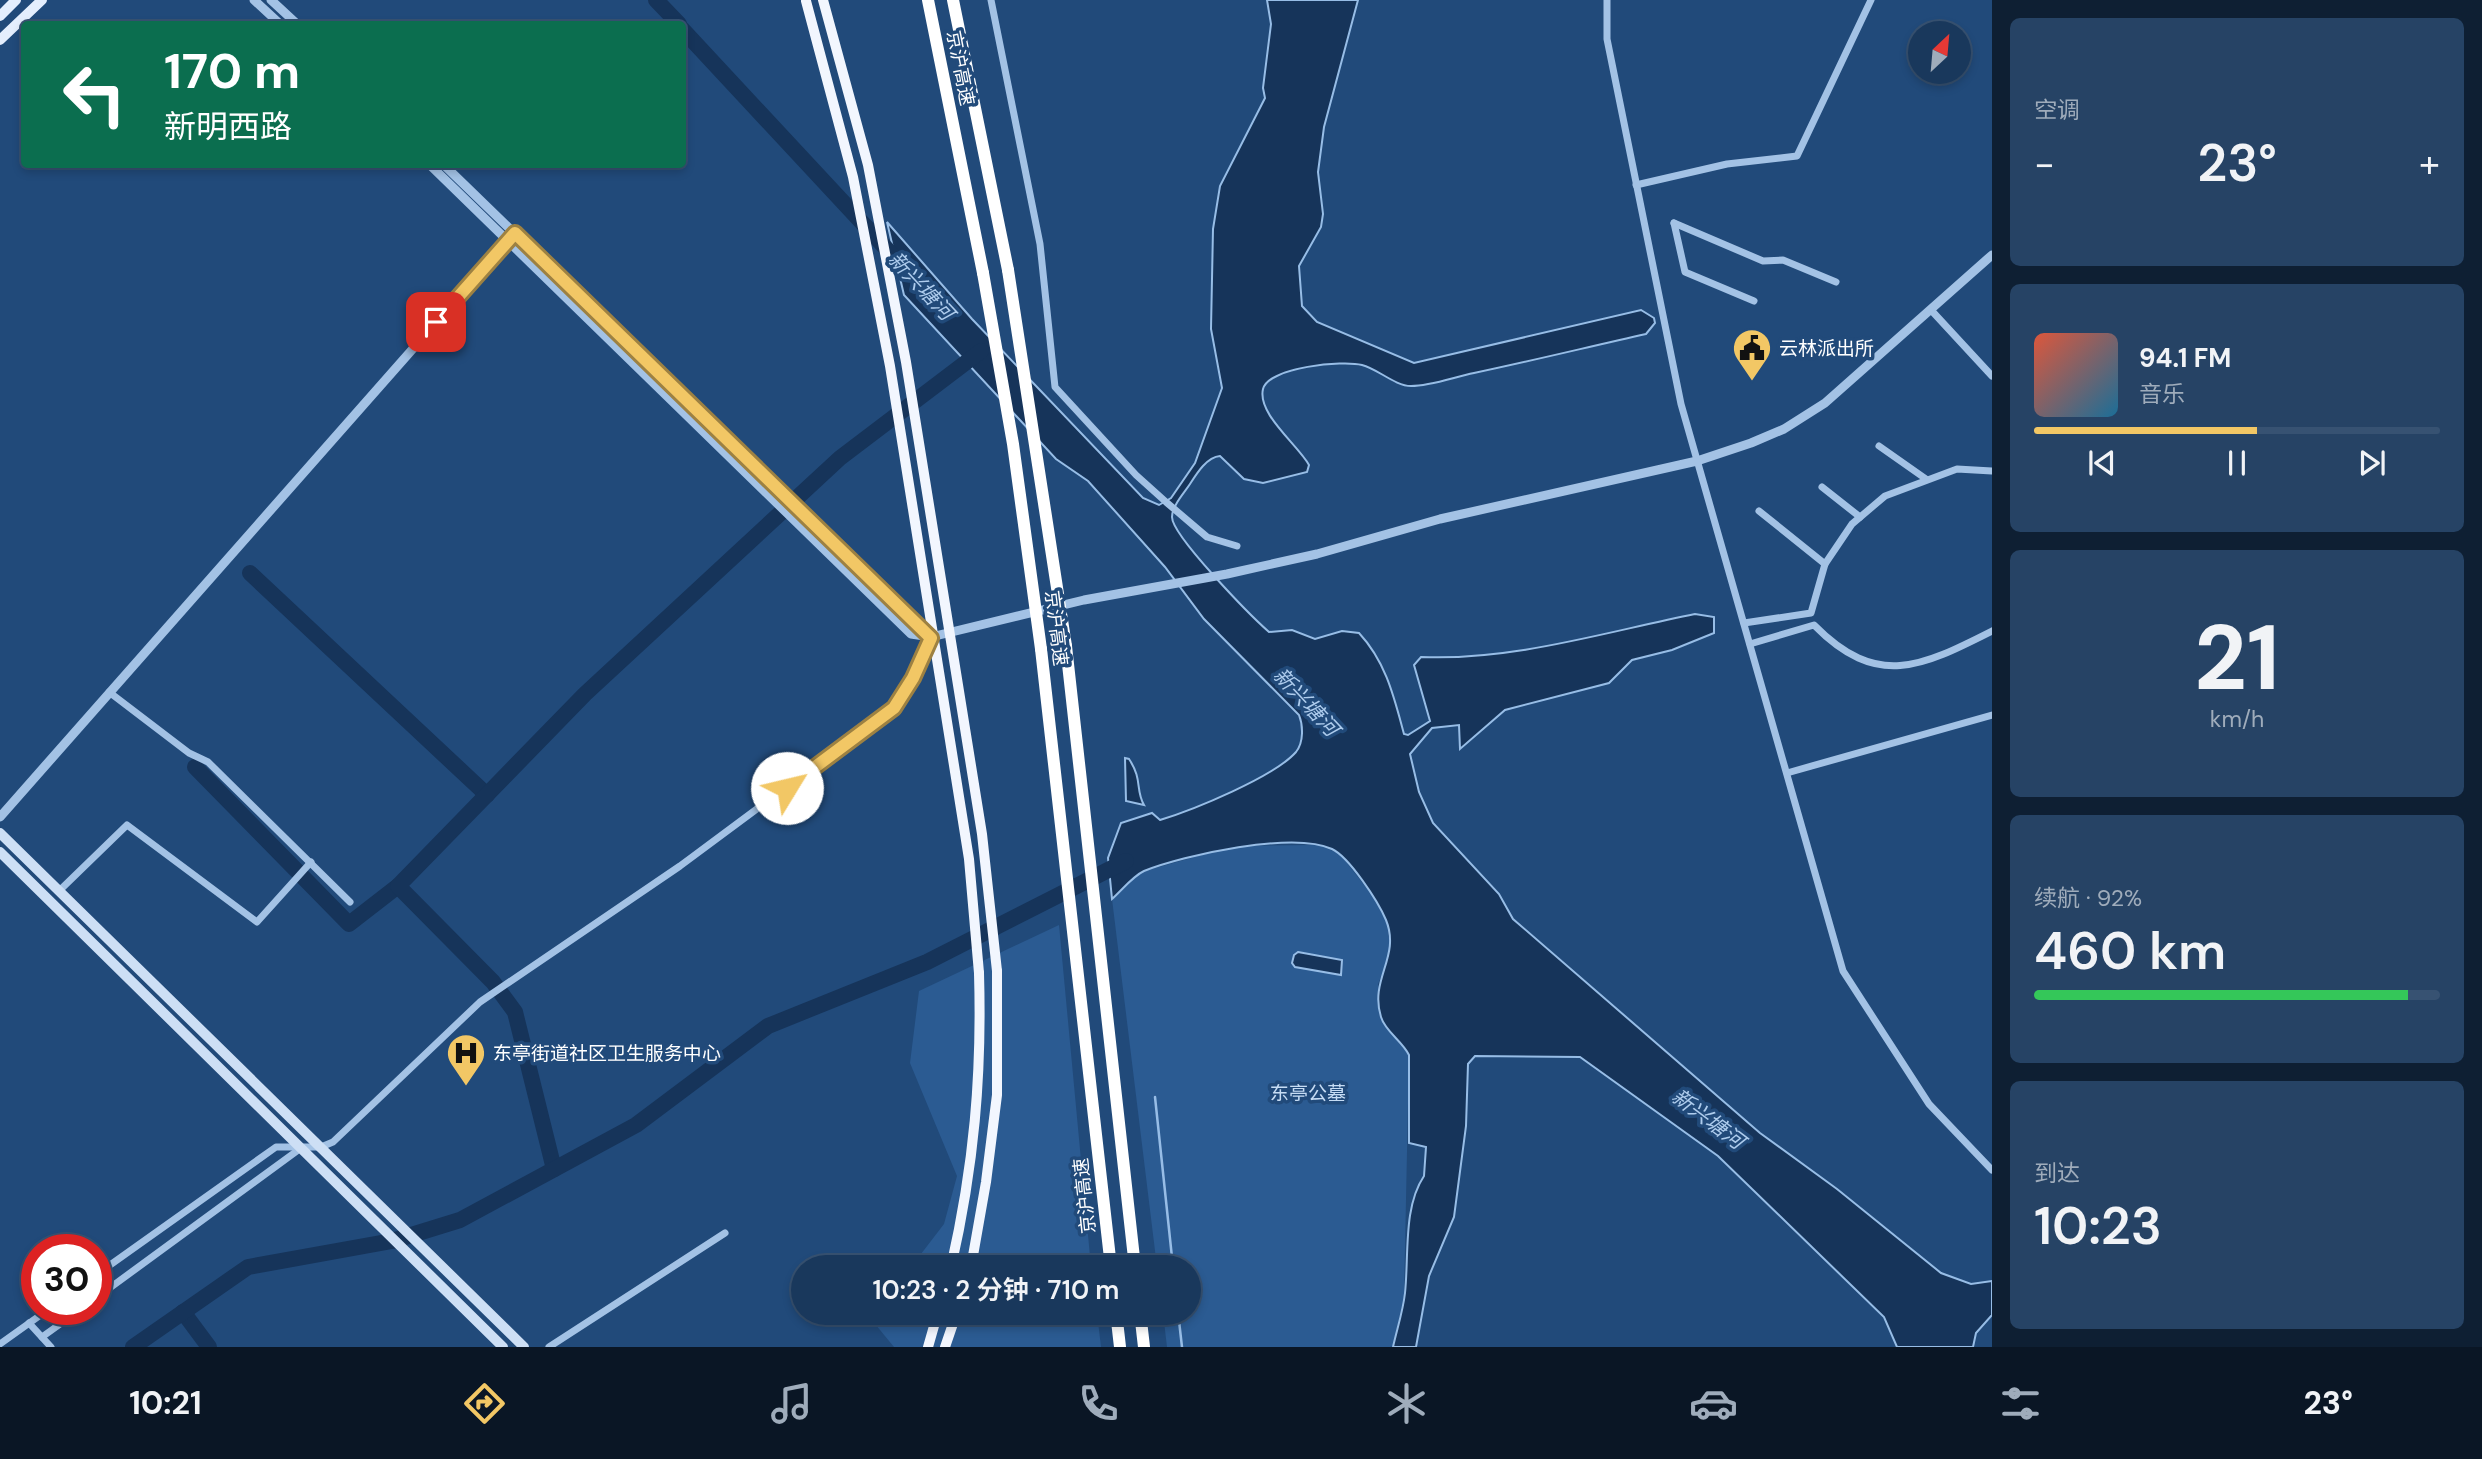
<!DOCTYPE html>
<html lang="zh">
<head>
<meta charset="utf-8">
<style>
	:root { --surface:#19385c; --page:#264365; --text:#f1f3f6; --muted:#9facbb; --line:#375272; --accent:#f2c765 }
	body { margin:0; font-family:"DM Sans","Noto Sans SC",sans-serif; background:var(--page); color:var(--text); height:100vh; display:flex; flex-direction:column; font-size:26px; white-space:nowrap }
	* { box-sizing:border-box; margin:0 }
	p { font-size:23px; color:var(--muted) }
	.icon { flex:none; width:38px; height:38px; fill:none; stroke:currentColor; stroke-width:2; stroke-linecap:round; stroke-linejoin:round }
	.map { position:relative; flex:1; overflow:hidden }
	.details { display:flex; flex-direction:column; gap:18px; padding:18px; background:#0e1f33; width:490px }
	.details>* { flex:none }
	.guide { position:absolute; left:21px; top:21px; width:665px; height:147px; border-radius:7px; box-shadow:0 4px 10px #0003,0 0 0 2px var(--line); background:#0b6e4f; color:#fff; overflow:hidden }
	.needle { width:46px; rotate:26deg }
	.controls { position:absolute; left:1908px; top:21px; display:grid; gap:14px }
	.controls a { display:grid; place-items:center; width:63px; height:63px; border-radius:50%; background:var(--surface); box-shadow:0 4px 10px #0003,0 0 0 2px var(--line); font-size:35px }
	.speed { position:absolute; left:21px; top:1234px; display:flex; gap:14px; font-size:35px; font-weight:700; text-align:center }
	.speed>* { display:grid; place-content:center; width:91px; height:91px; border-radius:50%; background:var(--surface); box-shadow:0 4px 10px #0003,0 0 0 2px var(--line); line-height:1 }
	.speed .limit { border:10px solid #d22; background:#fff; color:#111 }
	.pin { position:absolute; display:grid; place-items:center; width:60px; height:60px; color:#fff; margin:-30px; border-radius:14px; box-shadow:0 4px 10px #0006 }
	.me { position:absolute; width:77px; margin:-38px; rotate:54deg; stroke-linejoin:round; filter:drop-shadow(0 0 5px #0008) }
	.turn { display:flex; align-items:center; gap:24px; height:147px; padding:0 28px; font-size:32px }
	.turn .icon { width:91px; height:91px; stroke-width:2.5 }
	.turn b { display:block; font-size:49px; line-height:60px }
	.big { font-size:52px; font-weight:600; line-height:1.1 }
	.details .card { flex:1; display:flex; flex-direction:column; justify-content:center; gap:10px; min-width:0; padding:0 24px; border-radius:10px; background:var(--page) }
	.details .dial { align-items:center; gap:0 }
	.dial b { font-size:91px; line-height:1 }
	.song { display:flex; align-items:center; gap:21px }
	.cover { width:84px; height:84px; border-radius:10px; background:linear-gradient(135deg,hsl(10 70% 55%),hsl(200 70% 35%)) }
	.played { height:7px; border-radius:4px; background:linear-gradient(90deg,var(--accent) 55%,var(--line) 55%) }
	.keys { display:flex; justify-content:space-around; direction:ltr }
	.heat { display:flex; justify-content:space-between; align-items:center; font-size:38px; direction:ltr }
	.charge { height:10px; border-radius:5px; background:linear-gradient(90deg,#34c759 92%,var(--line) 0) }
	.trip { position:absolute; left:791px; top:1255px; width:410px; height:70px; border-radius:35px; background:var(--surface); box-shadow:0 4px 10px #0003,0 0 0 2px var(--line); font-weight:600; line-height:70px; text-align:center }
	.dock { display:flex; height:112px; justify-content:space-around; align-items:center; background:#0a1625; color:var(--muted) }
	.dock .icon { width:49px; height:49px }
	.dock .selected { color:var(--accent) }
	.dock b { font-size:32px; color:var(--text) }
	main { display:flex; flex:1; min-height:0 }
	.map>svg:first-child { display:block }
	.green { fill:#2b5b92 }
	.water { fill:#16345a; stroke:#97bde6; stroke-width:2 }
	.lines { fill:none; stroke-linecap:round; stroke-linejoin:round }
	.stream { stroke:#97bde6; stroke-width:2.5 }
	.river { stroke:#16345a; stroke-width:16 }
	.minor { stroke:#a3c2e5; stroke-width:7 }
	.tertiary { stroke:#a3c2e5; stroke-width:9 }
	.secondary { stroke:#cddff5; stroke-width:10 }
	.primary { stroke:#e4eefd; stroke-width:10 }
	.trunk { stroke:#f2f6fe; stroke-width:10 }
	.motorway { stroke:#fff; stroke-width:12 }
	.trunk-bridge { stroke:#f2f6fe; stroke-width:10 }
	.motorway-bridge { stroke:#fff; stroke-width:12 }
	.route-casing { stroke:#9d8142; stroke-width:18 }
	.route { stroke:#f2c765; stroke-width:12 }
	.labels { text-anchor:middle; stroke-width:7; stroke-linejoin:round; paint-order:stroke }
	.street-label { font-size:19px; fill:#fff; stroke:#214a7a }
	.poi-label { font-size:19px; fill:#fff; stroke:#214a7a; text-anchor:start }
	.park-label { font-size:19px; fill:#c6dcf4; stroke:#214a7a }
	.water-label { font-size:21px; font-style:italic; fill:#aecced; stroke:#214a7a }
</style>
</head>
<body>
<main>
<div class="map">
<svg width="1992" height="1347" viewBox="0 0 1992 1347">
	<rect width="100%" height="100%" fill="#214a7a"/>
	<g class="green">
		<polygon points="1319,845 1340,854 1379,904 1387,923 1391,953 1378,984 1385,1026 1409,1055 1404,1296 1393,1347 1167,1347 1163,1313 1188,1312 1188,1267 1157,1267 1112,899 1141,872 1234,846"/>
		<polygon points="1059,925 1091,1267 911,1267 944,1224 957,1176 910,1063 919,991"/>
		<polygon points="876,1312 1097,1313 1101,1347 894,1347 871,1319"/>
	</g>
	<g class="water">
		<path d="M1267 0H1358L1324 127 1318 172 1323 214 1321 227 1299 266 1302 306 1317 322 1414 363 1641 310 1654 318 1655 323 1646 334C1588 347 1531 361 1474 373 1454 377 1431 386 1411 386 1395 386 1378 369 1362 365 1343 360 1269 367 1263 389 1257 414 1298 445 1309 465L1307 472 1263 483 1244 479 1220 456C1207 457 1197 473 1190 484 1184 493 1172 506 1172 517 1172 536 1252 617 1269 632L1292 630 1315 639 1342 631 1359 633C1386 662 1394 697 1404 734L1408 735 1430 721 1414 665 1421 657C1513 661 1605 632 1695 614L1714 617V633L1672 650 1632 660 1609 683 1505 710 1460 749 1459 725 1432 728 1410 754 1419 792 1433 823 1499 894 1513 919 1760 1133 1837 1189 1941 1273 1971 1284 1992 1281V1315L1976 1333 1973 1347H1897L1884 1317 1718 1156 1580 1057 1475 1056 1468 1064 1466 1126 1454 1217 1429 1276 1416 1347H1393C1397 1329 1403 1311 1405 1293 1409 1256 1403 1207 1424 1176L1426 1147 1409 1143V1055C1402 1041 1385 1031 1381 1017 1369 979 1401 957 1386 920 1378 901 1349 857 1332 849 1293 831 1184 855 1144 871 1133 876 1122 890 1112 899L1108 858 1121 823 1152 813 1160 820C1193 810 1274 777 1296 752 1304 742 1303 725 1299 715L1204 619 1165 567 1088 481 1056 459 904 295 887 222 972 319 1143 498 1159 505 1171 498 1195 463 1222 388 1211 329 1213 229 1220 186 1265 98 1263 88 1271 24Z"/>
		<path d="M1125 758 1129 759C1143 780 1135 789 1144 805L1126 801Z"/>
		<polygon points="1298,952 1342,960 1341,975 1295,967 1292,963 1294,955"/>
	</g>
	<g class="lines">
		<g class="stream">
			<polyline points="1155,1097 1173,1267"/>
			<polyline points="1178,1312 1182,1347"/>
		</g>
		<g class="river">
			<polyline points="656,0 679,24"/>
			<polyline points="682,29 909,273"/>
			<polyline points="250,573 487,795"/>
			<polyline points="195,767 349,924 398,886"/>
			<polyline points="554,1169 515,1012 493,982 398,886 585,694 840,458 981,351"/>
			<polyline points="183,1312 209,1347"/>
			<polyline points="133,1347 248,1267 392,1241 460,1220 636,1125 768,1026 927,962 1126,861"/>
		</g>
		<g class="minor">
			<polyline points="991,0 1040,244 1055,387 1136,475 1166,502 1207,537 1237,546"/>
			<polyline points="1607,0 1607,39 1681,404 1843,971 1929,1104 1992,1170"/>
			<polyline points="1636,185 1727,164 1797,156 1871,0"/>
			<polyline points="1674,223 1763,261 1783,260 1836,282"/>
			<polyline points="1674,223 1685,272 1754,301"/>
			<polyline points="1931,310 1992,376"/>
			<polyline points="1879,446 1926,479"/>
			<polyline points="1822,487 1860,517"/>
			<polyline points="1759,511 1825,564 1852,524 1885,496 1957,469 1992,471"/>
			<polyline points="1744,623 1811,613 1825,564"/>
			<path d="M1750 644 1814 625C1877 689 1921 667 1992 631"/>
			<polyline points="109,692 189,753 208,762 350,902"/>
			<polyline points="1787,773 1992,715"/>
			<polyline points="59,891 127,825 257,922 311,862"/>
			<polyline points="96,1275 276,1147 321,1147 333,1142 480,1002 680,866 894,707 913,678 931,637"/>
			<polyline points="96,1298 301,1148"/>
			<polyline points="29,1323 51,1347"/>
			<polyline points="42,1337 81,1309"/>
			<polyline points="0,1344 49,1309"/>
			<polyline points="549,1347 725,1233"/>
		</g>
		<g class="tertiary">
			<polyline points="254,0 280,24"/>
			<polyline points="271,0 297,24"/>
			<polyline points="429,164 911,634 931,637 1084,600 1227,574 1317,554 1440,519 1697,461 1751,443 1784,429 1825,403 1992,255"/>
			<polyline points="443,164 930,636"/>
			<polyline points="0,817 515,233"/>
		</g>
		<g class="secondary">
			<polyline points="0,833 524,1347"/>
			<polyline points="0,852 503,1347"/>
		</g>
		<g class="primary">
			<polyline points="0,16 16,0"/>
			<polyline points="0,40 42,0"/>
		</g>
		<g class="trunk">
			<path d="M951 1267C974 1166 982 1076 979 973"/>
			<polyline points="971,1267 986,1182 997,1095 997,971"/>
			<polyline points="928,1347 938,1312"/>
			<polyline points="945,1347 957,1312"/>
		</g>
		<g class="motorway">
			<polyline points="928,0 983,273"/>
			<polyline points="953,0 1008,270"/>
			<polyline points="1066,646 1135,1267"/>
			<polyline points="1041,649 1111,1267"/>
			<polyline points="1116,1312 1120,1347"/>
			<polyline points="1140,1312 1144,1347"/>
		</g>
		<g class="trunk-bridge">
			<polyline points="823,0 868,165 906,362 982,834 997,971"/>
			<polyline points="806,1 853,177 890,366 969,859 979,973"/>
		</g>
		<g class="motorway-bridge">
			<polyline points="1008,270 1066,646"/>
			<polyline points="983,273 1013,444 1041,649"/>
		</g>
	</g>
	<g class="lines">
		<g class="route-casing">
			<polyline id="route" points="436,322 515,233 931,638 913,678 894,708 787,788"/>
		</g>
		<use href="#route" class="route"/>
	</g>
	<defs>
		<g id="civic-pin" transform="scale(2.0125)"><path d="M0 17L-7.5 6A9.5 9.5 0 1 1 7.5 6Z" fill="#f2c765" stroke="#214a7a"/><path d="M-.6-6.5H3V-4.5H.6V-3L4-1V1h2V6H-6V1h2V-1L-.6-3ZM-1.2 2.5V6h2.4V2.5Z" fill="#111"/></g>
		<g id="hospital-pin" transform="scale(2.0125)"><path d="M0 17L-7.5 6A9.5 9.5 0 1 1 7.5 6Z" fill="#f2c765" stroke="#214a7a"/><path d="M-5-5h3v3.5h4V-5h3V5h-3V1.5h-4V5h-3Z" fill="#111"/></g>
	</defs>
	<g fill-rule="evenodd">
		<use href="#civic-pin" x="1752" y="348"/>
		<use href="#hospital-pin" x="466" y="1053"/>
	</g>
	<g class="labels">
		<g class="street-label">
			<text transform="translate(961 68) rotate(79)" y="7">京沪高速</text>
			<text transform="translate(1057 628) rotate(83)" y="7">京沪高速</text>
			<text transform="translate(1084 1196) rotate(-96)" y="7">京沪高速</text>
		</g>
		<g class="poi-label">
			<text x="1779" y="355">云林派出所</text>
			<text x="493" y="1060">东亭街道社区卫生服务中心</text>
		</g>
		<g class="park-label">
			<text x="1308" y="1100">东亭公墓</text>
		</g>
		<g class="water-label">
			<text transform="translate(921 286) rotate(47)" y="7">新兴塘河</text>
			<text transform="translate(1306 702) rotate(47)" y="7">新兴塘河</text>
			<text transform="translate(1708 1119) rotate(37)" y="7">新兴塘河</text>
		</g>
	</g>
</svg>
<div class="controls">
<a><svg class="needle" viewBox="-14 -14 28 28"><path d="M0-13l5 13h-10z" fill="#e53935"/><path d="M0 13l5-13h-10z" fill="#9facbb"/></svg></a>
</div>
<div class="speed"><div class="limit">30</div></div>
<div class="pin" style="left:436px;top:322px;background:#d93025"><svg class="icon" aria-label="arrive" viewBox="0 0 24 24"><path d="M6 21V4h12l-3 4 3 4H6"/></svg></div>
<svg class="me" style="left:787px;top:788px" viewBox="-20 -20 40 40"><circle r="19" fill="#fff"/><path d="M0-13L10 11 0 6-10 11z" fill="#f2c765"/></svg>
<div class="trip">10:23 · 2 分钟 · 710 m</div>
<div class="guide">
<div class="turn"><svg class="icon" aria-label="left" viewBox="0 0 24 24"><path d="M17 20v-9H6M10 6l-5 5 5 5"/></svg><div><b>170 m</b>新明西路</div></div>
</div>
</div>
<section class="details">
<div class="card"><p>空调</p>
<div class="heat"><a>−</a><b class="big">23°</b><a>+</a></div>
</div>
<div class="card">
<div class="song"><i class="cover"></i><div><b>94.1 FM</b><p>音乐</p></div></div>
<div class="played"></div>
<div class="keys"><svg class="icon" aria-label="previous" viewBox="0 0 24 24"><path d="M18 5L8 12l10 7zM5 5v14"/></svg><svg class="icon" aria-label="pause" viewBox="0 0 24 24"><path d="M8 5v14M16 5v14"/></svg><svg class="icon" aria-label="next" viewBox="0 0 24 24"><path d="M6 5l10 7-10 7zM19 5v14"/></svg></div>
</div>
<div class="card dial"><b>21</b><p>km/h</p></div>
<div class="card"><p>续航 · 92%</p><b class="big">460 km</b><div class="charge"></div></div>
<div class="card"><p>到达</p><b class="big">10:23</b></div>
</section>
</main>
<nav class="dock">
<b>10:21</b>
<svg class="icon selected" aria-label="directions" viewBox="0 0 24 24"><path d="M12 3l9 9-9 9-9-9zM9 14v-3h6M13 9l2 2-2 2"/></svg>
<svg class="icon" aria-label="music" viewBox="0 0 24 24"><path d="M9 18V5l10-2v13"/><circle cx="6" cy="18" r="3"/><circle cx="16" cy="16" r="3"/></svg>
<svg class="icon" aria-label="phone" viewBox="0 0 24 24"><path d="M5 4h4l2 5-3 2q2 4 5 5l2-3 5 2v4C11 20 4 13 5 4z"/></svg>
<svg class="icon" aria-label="climate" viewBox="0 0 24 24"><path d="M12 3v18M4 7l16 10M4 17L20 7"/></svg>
<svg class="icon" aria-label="car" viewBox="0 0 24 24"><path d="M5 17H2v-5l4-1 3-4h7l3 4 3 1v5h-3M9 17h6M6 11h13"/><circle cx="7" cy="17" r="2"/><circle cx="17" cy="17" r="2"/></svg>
<svg class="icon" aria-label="filters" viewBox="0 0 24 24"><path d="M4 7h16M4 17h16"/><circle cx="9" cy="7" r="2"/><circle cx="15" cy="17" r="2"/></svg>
<b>23°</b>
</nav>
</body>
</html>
